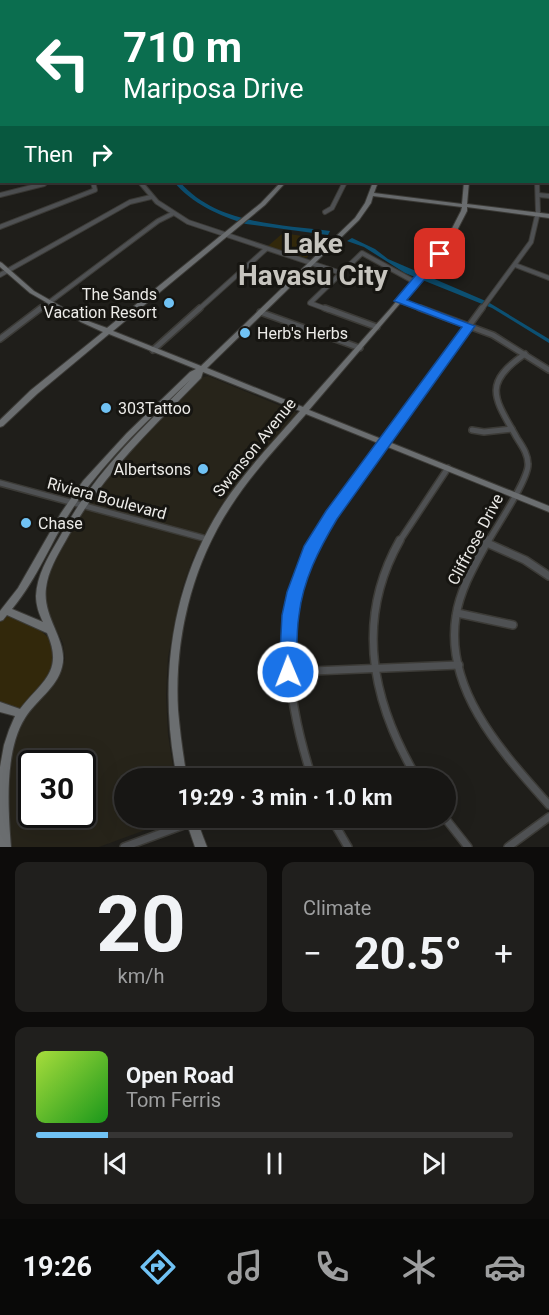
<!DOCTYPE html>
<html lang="en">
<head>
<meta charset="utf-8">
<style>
	:root { --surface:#171614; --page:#201f1d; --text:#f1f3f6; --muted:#9e9fa0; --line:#363534; --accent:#70c2f4 }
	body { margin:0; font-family:Roboto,sans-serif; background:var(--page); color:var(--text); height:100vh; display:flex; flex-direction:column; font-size:22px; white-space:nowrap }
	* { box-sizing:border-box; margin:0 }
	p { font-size:20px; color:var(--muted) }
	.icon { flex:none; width:33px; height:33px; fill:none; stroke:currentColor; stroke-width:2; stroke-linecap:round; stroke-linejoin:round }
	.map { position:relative; height:847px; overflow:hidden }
	.panel { display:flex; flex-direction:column; gap:15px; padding:15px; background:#0d0c0b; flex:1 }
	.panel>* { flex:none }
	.hud { position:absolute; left:0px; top:0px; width:549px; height:183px; box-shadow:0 6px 24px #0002,0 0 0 2px var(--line); background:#0b6e4f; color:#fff; overflow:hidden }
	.speed { position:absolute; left:18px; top:750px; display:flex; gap:12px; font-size:30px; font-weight:700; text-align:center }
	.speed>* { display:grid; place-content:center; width:78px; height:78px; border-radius:50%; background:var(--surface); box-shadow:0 6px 24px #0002,0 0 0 2px var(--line); line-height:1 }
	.speed .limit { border:3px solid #111; border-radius:9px; background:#fff; color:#111 }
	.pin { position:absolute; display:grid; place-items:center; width:51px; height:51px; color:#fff; margin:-26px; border-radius:12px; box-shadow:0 3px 9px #0006 }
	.me { position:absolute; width:66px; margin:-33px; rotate:359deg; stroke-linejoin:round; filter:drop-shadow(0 0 4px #0008) }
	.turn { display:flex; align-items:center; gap:21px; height:126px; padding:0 24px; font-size:27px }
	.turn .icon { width:78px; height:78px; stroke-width:2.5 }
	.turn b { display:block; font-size:42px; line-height:51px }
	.then { display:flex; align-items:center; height:57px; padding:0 24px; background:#0003; gap:12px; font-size:22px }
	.big { font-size:45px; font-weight:700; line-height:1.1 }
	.panel .widget { flex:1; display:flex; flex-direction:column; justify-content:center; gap:9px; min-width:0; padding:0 21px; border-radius:12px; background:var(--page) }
	.panel .dial { align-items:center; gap:0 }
	.dial b { font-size:78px; line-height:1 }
	.song { display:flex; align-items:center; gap:18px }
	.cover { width:72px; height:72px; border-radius:9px; background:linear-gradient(135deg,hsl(80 70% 55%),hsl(120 70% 35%)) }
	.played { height:6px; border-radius:3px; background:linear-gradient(90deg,var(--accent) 15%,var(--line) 15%) }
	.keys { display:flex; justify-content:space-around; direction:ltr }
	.heat { display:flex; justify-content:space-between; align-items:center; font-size:33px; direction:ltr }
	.panel .tiles { flex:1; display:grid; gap:15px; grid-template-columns:1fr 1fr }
	.widget:last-child { grid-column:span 2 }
	.trip { position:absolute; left:114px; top:768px; width:342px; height:60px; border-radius:30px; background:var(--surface); box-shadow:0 6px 24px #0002,0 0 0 2px var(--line); font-weight:700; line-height:60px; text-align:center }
	.tabs { display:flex; height:96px; justify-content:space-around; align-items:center; background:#090908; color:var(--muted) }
	.tabs .icon { width:42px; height:42px }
	.tabs .on { color:var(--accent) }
	.tabs b { font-size:27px; color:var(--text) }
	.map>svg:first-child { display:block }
	.built { fill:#27241a; fill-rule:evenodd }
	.green { fill:#32280b }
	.water { fill:#0c5072 }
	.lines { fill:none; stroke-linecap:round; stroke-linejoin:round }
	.stream { stroke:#0c5072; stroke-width:1.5 }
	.street-far3-casing { stroke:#3c3b37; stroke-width:4.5 }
	.street-far2-casing { stroke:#3c3b37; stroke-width:6 }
	.street-far1-casing { stroke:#3c3b37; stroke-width:8 }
	.street-casing { stroke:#3c3b37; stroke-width:10 }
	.secondary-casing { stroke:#3c3b37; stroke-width:2 }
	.street-far3 { stroke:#4f5153; stroke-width:3 }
	.street-far2 { stroke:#4f5153; stroke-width:4 }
	.street-far1 { stroke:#4f5153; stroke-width:5 }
	.street { stroke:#4f5153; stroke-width:7 }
	.secondary { fill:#6b6e70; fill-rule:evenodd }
	.route { fill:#1a73e8; stroke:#114b97; stroke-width:1.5 }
	.poi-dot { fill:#70c2f4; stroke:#161511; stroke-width:2 }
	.labels { text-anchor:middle; stroke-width:6; stroke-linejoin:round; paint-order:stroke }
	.poi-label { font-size:16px; fill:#ecebe8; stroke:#161511; text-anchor:start }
	.street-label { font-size:16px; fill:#ecebe8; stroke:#161511 }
	.town-label { font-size:28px; font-weight:bold; fill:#c7c5bf; stroke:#161511 }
</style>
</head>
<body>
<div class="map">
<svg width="549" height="847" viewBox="0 0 549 847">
	<rect width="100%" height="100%" fill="#1f1e1a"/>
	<path class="built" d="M208 376 298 413 221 505 193 558 182 589 168 657 166 695 168 735 175 778H124V818H178L99 847H10L9 755 19 725 57 680 65 659 63 643 48 614 45 595 51 570 73 525 116 464 200 378ZM32 764H82V814H32Z"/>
	<g class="green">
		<polygon points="283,233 328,240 306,258 268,246"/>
		<path d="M8 615C19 620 33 624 42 632 73 655 36 693 18 710L0 706V622Z"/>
	</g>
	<g class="water">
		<path d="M174 182H180C216 224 278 224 330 231L328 235 246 224C220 216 191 203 174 182Z"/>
		<polygon points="352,238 375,249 388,259 488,302 549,339 549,343 492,308 405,273 364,247 347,241"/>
	</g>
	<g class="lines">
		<g class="stream">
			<polyline points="0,0 13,2"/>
			<polyline points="68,0 70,2"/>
		</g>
		<g class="street-far3-casing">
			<g id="street-far3">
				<polyline points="212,0 214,2"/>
				<polyline points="254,0 257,2"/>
				<polyline points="313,0 324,2"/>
				<polyline points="525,0 530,2"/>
				<polyline points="398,1 403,0"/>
			</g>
		</g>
		<g class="street-far2-casing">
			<g id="street-far2">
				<polyline points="140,182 157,202 188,222 341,273"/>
				<polyline points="0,195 44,184"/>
				<polyline points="539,195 549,196"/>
				<polyline points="325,212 332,208 345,182"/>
				<polyline points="0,227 95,190 93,182"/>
				<polyline points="515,265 549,278"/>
				<polyline points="0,275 130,202 151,197"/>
				<polyline points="400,301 424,310"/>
				<polyline points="39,310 158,221 172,214"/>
				<polyline points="198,310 266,249"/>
				<polyline points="329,310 310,303 362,253 415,282"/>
				<polyline points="481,310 531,242 538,212 537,182"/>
			</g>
		</g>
		<g class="street-far1-casing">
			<g id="street-far1">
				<polyline points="325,308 377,327"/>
				<polyline points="420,308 493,335 549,370"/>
				<polyline points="260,312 360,348"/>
				<polyline points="0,339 41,308"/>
				<polyline points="153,350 200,308"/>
				<polyline points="472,430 484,432 512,429"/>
				<polyline points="0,483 207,539"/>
				<polyline points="316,542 331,515 482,308"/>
				<polyline points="399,542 448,468"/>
				<path d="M488 542C496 527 529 479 528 464 528 454 522 446 517 438 495 399 481 384 525 354"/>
			</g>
		</g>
		<g class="street-casing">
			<g id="street">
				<path d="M400 540C354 621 372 702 417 778"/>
				<path d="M488 540C475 564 460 589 456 616 444 691 504 754 549 805"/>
				<polyline points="487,543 525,560 549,576"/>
				<polyline points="457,613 513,625"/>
				<polyline points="288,672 459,665"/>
				<path d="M312 778C287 701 274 614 316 540"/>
				<polyline points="331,818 348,847"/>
				<polyline points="445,818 468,847"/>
				<polyline points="124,847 192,822"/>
				<polyline points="508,847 549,817"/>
			</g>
		</g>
		<g class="secondary-casing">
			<g id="secondary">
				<polygon points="147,0 151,0 152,2 148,2"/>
				<polygon points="355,0 359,0 358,2 354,2"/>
				<polygon points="460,0 469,2 462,2"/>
				<rect x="548" y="15" width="1" height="2"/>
				<rect x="0" y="143" width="2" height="4"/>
				<path d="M281 182H286L265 205 113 331 201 366 355 218 365 203 373 182H378L374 193 462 204 464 182H469L467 204 549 214V218L467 207V211L449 246 309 410 549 506V512L306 414C280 444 252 473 231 506 192 565 174 639 178 710 180 733 183 755 187 778H177C158 683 170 585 224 503 246 470 274 441 300 411L203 372 201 378C164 416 125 453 94 496 83 510 74 526 65 542 57 556 48 571 46 588 42 618 69 641 62 667 57 688 36 700 25 718 4 751 8 809 11 847H0V767L4 745 9 730 15 716 0 712V702L20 709C42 681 64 672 47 633L7 615 3 620 0 621V611L18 588 61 513 83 481 127 433 190 372 196 369 109 334 37 394 3 426 0 427V420L31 390 103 332 81 322 30 293 0 267V262L2 263 34 291 85 320 107 328 261 203ZM373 196 462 207 461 211 444 244 390 309 303 407 207 368 359 220 371 203ZM190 380C155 416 117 451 87 493 76 508 67 524 58 540 48 557 37 575 36 596 36 605 39 614 43 622L12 609C39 577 53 536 77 502 109 456 150 418 190 380Z"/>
				<polygon points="185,818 196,818 207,847 195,847"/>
			</g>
		</g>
		<use href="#street-far3" class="street-far3"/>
		<use href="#street-far2" class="street-far2"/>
		<use href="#street-far1" class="street-far1"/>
		<use href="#street" class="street"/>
		<use href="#secondary" class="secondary"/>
	</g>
	<path class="route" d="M436 251H444L446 254 407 300 475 326 337 519C319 549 303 580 299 615 296 633 297 653 297 672L294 677 288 679 282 677 279 672 282 615 287 592 304 546 326 511 462 327 394 301Z"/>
	<g class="poi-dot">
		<circle cx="169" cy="303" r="6"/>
		<circle cx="245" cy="333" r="6"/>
		<circle cx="106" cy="408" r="6"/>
		<circle cx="203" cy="469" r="6"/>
		<circle cx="26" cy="523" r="6"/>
	</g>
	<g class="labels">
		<g class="poi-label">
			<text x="157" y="300" text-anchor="end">The Sands<tspan x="157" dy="18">Vacation Resort</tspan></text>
			<text x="257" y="339">Herb's Herbs</text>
			<text x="118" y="414">303Tattoo</text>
			<text x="191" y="475" text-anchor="end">Albertsons</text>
			<text x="38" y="529">Chase</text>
		</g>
		<g class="street-label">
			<text transform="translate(254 447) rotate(-51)" y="6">Swanson Avenue</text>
			<text transform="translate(107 498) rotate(15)" y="6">Riviera Boulevard</text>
			<text transform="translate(475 539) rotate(-62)" y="6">Cliffrose Drive</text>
		</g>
		<g class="town-label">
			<text x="313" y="253">Lake<tspan x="313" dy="32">Havasu City</tspan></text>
		</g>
	</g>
</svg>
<div class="speed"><div class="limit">30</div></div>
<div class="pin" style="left:440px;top:254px;background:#d93025"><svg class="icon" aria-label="arrive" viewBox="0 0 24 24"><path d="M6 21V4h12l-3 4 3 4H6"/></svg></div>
<svg class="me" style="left:288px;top:672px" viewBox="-20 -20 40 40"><circle r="17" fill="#1a73e8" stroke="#fff" stroke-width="3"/><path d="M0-11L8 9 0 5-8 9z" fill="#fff"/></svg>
<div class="trip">19:29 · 3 min · 1.0 km</div>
<div class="hud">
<div class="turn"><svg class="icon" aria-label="left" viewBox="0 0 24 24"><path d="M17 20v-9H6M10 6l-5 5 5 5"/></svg><div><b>710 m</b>Mariposa Drive</div></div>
<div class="then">Then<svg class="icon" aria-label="right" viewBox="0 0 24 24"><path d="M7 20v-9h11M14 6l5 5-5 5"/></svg></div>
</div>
</div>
<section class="panel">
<div class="tiles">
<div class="widget dial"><b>20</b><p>km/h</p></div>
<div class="widget"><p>Climate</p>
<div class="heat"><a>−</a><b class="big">20.5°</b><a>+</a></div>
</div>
<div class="widget">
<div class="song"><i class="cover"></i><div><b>Open Road</b><p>Tom Ferris</p></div></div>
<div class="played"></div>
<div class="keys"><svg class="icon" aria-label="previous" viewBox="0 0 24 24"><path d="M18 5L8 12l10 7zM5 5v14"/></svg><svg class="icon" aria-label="pause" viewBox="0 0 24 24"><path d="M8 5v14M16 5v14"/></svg><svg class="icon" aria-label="next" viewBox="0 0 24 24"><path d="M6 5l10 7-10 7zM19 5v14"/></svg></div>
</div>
</div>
</section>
<nav class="tabs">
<b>19:26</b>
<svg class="icon on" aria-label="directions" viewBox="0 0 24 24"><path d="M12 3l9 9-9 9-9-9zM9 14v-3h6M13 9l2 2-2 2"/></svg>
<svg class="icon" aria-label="music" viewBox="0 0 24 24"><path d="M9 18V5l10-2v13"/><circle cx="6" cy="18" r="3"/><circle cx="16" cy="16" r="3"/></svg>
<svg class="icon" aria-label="phone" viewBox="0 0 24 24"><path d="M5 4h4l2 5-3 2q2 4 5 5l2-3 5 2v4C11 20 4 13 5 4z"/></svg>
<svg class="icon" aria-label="climate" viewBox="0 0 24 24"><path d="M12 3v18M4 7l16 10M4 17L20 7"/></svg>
<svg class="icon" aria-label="car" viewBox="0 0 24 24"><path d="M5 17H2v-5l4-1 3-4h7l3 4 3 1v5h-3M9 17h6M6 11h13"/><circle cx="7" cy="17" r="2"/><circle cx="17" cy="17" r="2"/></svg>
</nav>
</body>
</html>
